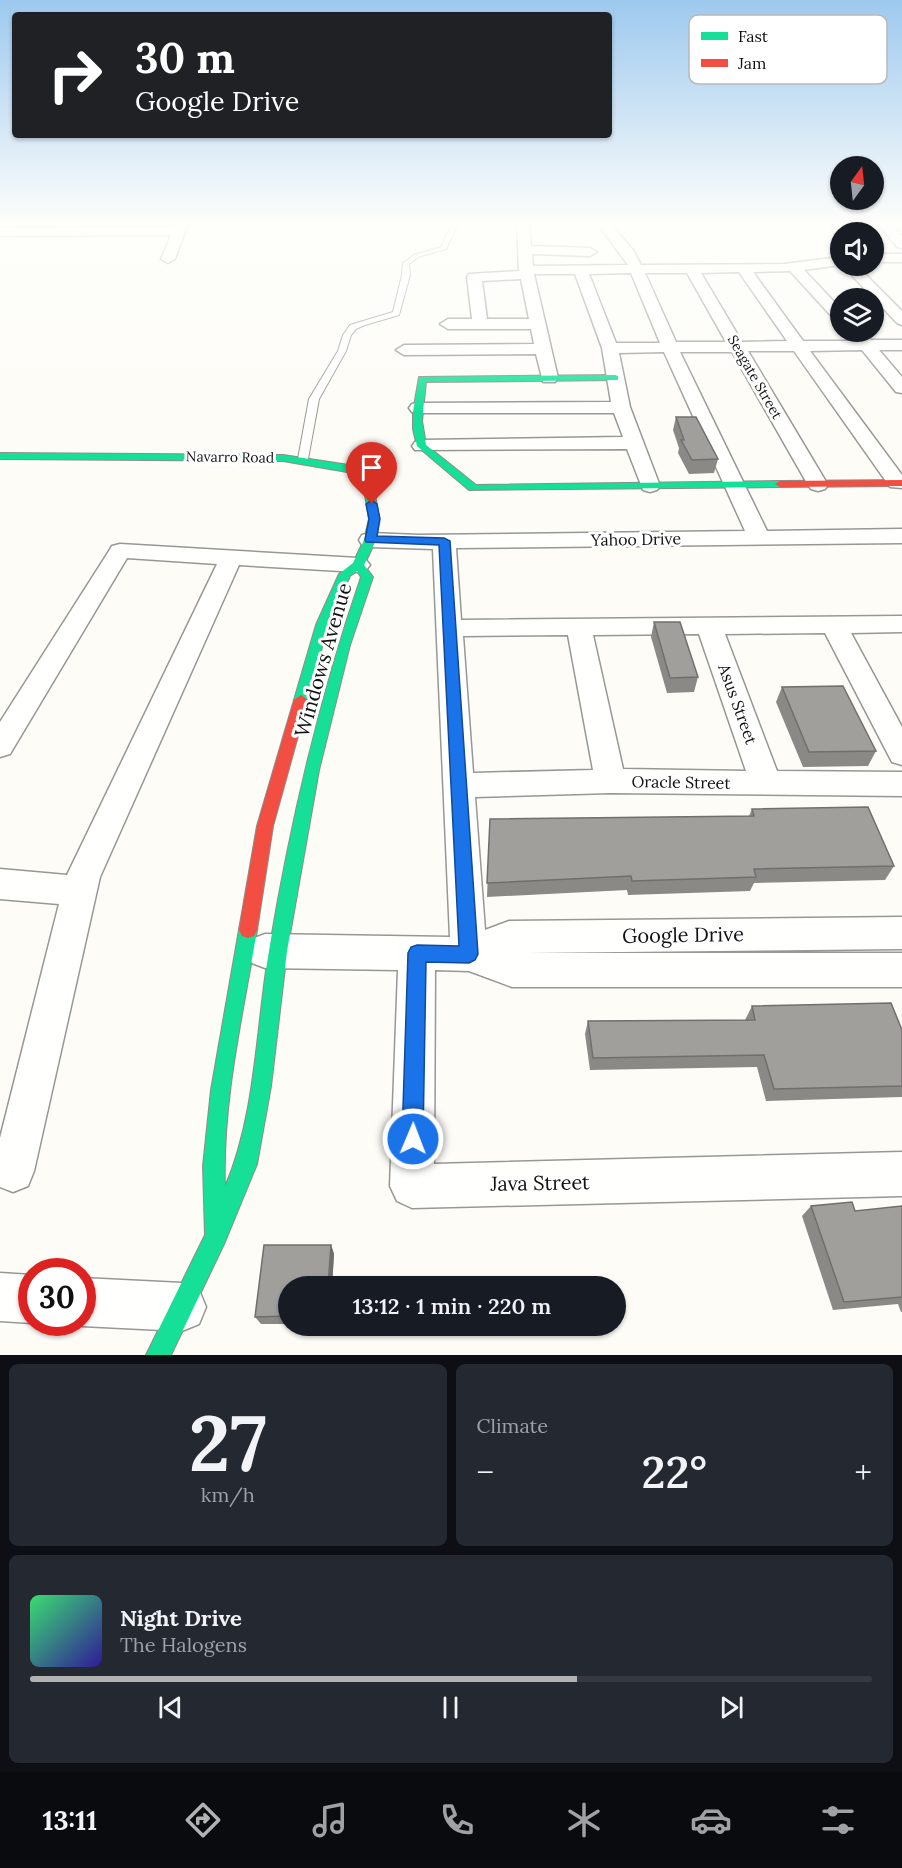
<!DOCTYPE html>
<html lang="en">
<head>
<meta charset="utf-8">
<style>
	:root { --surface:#171b24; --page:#242831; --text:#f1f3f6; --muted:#9ea1a6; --line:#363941; --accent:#b2b2b3 }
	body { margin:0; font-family:Lora,serif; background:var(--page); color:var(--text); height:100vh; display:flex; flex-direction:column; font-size:22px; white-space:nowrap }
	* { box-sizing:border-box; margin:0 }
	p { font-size:20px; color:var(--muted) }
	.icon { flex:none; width:33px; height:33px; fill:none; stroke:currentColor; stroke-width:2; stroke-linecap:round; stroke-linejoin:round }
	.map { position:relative; height:1355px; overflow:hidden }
	.sheet { display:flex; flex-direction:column; gap:9px; padding:9px; background:#0d0f14; flex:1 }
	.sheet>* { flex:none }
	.guide { position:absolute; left:12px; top:12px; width:600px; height:126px; border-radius:6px; box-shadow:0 2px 4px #0004; background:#202124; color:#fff; overflow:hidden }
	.needle { width:39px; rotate:15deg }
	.controls { position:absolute; left:830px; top:156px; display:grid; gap:12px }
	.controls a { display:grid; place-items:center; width:54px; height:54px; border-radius:50%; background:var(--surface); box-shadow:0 2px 4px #0004; font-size:30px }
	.speed { position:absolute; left:18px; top:1258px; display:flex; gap:12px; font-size:30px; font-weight:700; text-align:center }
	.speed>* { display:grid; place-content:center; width:78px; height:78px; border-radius:50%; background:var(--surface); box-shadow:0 2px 4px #0004; line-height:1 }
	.speed .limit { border:9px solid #d22; background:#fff; color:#111 }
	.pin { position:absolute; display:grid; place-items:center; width:51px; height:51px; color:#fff; margin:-62px -26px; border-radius:50% 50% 50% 0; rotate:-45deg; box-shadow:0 0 6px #0007 }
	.pin .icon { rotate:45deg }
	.me { position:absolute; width:66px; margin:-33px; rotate:1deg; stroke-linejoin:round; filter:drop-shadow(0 0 4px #0008) }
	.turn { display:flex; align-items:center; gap:21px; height:126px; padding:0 24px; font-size:27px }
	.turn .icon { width:78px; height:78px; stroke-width:2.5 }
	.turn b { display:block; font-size:42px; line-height:51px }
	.big { font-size:45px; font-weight:600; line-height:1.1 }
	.sheet .tile { flex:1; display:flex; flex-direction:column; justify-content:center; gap:9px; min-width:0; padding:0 21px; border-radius:9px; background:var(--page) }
	.sheet .dial { align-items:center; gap:0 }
	.dial b { font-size:78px; line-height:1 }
	.song { display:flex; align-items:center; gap:18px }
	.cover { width:72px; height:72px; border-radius:9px; background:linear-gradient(135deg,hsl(140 70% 55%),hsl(250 70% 35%)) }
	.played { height:6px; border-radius:3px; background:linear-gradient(90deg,var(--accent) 65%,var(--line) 65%) }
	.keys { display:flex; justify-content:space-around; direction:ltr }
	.heat { display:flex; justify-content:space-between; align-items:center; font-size:33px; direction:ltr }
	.sheet .tiles { flex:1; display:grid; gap:9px; grid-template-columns:1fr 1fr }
	.tile:last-child { grid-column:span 2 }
	.trip { position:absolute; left:278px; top:1276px; width:348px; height:60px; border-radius:30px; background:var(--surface); box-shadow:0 2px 4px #0004; font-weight:600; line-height:60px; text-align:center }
	.tab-bar { display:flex; height:96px; justify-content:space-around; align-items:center; background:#090b0e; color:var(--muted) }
	.tab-bar .icon { width:42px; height:42px }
	.tab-bar .selected { color:var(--accent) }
	.tab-bar b { font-size:27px; color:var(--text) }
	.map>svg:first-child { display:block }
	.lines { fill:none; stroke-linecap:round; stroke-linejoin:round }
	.lane-casing { stroke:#979795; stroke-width:2 }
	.street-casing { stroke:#979795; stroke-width:3 }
	.fast-casing { stroke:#8e8d8b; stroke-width:2 }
	.jam-casing { stroke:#8e8d8b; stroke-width:2 }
	.lane { fill:#fffffe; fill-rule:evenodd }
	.street { fill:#fffffe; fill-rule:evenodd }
	.fast { fill:#16e098; fill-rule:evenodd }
	.jam { fill:#f24e42; fill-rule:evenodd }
	.wall { fill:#8a8986 }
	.shaded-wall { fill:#716f6d }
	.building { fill:#a19f9c; stroke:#716f6d; stroke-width:1.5 }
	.route { fill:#1a73e8; stroke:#114b97; stroke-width:1.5 }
	.labels { text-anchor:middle; stroke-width:6; stroke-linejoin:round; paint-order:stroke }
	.far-street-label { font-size:14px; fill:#111; stroke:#fff }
	.street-label { font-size:16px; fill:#111; stroke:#fff }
	.near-street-label { font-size:20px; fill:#111; stroke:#fff }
	.key { fill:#fff; stroke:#b8b8b8; stroke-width:1.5 }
	.key-label { font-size:16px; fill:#111 }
</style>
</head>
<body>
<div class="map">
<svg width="902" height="1355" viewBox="0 0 902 1355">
	<rect width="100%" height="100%" fill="#fdfcf7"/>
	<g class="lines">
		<g class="lane-casing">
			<polygon id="lane" points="452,224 458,224 446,249 418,257 409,264 410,275 399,315 365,325 356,329 351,335 346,351 319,399 308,459 307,461 299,461 298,459 309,399 338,351 343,335 350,325 393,312 402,275 403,263 414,255 441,247"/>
		</g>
		<g class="street-casing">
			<g id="street">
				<polygon points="176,224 188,224 175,259 168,263 161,259 171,235 0,236 0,228 174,227"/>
				<path d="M517 224H529L531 246 590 248 597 252 590 256 532 254 533 266 628 265 598 224H610L633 250 641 265 784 264 840 257V265L804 270 840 308V322L835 320 790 271 753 272 803 341H854L851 337 859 332 865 334 871 340H902V350H879L902 377V393L896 392 862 350 810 351 902 475V488L890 487 794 351H748L828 485 825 489 818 491 811 489 808 485 732 352H680L767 531 902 529V543L456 548 461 620 902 616V632L851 633 902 727V765L892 762 825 633 725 634 777 771 902 772V796L610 793 475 797 485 930 509 921 902 917V949L527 953H902V987H512L469 971 435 970 434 1164 902 1152V1196L412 1208 397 1201 390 1186 398 970 265 968 252 963 247 951 252 939 265 934 450 937 433 549 370 547 362 545 359 540 362 535 370 533 419 535 745 531 664 352 619 353 630 407 660 486 657 490 650 492 643 490 627 449 415 450 412 446 415 442 422 440 623 437 614 413H418L412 412 409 408 412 404 418 403 611 402 602 348 575 274H534L558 378 555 382H543L536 354 404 355 396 350 404 345 534 344 531 329H448L440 324 448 319H472L467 277 469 274 519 271ZM739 272 787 341 742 342 701 273ZM631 273 660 343H616L589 274ZM645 273H687L726 342H676ZM521 279 529 319H487L482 281ZM699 634 746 771 623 769 593 635ZM568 635 593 770 473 773 463 636Z"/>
				<polygon points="830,224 842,224 846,232 840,232 840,238 836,237"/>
				<polygon points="879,224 891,224 902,236 902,248 897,247"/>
				<rect x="873" y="254" width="29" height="8"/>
				<polygon points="843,266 857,266 902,311 902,325 897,323"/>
				<polygon points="120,544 358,558 366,560 370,565 366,570 358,572 239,565 100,877 34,1171 28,1186 13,1192 0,1187 0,1138 59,904 0,899 0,869 67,875 217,564 127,558 10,754 0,757 0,722 109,551 112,546"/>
				<polygon points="0,1273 32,1275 32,1323 0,1321"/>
				<polygon points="82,1278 182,1283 199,1290 206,1307 199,1324 182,1331 82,1326 76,1323 82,1323"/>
			</g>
		</g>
		<g class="fast-casing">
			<g id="fast">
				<polygon points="615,375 618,376 618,380 426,382 422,421 426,445 476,485 780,481 785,484 780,487 469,490 417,446 413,429 413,412 419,377"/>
				<path d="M0 453 283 455 349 465 361 469 373 482 379 519 376 540 364 565 373 577 350 645 319 770 287 951 271 1086 257 1164 224 1244 171 1355H146L205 1235 203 1166 211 1090 239 930 242 924 248 922 254 924 257 930C243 1014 222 1101 225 1187 256 1115 256 1028 269 951 290 824 319 699 361 577L357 571 350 576 328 625 308 700 301 705 294 700 316 625 339 574 353 563 364 540 369 519 363 483 353 473 283 461 0 459Z"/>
			</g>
		</g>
		<g class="jam-casing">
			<g id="jam">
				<polygon points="902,480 902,486 780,487 775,484 780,481"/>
				<polygon points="301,695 308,700 273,826 257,930 254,936 248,938 242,936 239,930 257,826 294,700"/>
			</g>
		</g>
		<use href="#lane" class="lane"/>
		<use href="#street" class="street"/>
		<use href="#fast" class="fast"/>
		<use href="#jam" class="jam"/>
	</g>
	<g class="wall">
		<polygon points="676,417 718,459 714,473 689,474 678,453 679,448 673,430"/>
		<polygon points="654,622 698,677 694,692 667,693 651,637"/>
		<polygon points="782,687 876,751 868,766 803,767 776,702"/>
		<polygon points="752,809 894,866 885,880 754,883 750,891 628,895 627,890 487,897 490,819 749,816"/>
		<polygon points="752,1006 902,1030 902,1097 766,1101 757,1067 590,1070 585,1034 588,1021 745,1020"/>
		<polygon points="811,1206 855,1211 902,1206 902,1312 901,1312 898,1304 833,1310 802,1216"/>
		<polygon points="264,1245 331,1245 334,1254 332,1287 288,1287 288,1324 261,1324 255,1317"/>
	</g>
	<polygon class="shaded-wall" points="331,1245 334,1254 332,1287 328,1287"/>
	<g class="building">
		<polygon points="676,417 696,417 718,459 692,460 681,440 684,440"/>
		<polygon points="654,622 680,622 698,677 670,678"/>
		<polygon points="843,686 876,751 809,752 782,687"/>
		<polygon points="868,807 894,866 754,869 756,877 632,881 631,876 487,883 490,819 754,816 752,809"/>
		<polygon points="891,1003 902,1030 902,1086 774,1089 764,1055 593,1058 588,1021 755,1020 752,1006"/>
		<polygon points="852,1202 855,1211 902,1206 902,1297 844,1302 811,1206"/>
		<polygon points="264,1245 331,1245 328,1287 288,1287 288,1316 255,1317"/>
	</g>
	<linearGradient id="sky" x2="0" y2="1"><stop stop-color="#9dc9ee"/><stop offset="0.54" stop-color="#fefefb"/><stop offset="1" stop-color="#fefefb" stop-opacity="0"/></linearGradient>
	<rect width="902" height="413" fill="url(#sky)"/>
	<polygon class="route" points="372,500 377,504 380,519 377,536 444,538 450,541 478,954 475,960 469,963 426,962 423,1139 420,1147 413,1150 405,1147 402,1139 408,953 411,947 417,945 459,946 439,545 366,542 365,540 369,519 366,504"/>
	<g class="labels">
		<g class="far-street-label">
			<text transform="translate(755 377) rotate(60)" y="5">Seagate Street</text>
			<text transform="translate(230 457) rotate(1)" y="5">Navarro Road</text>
		</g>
		<g class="street-label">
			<text transform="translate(636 539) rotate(-1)" y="6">Yahoo Drive</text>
			<text transform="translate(738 704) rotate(70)" y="6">Asus Street</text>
			<text transform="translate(681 782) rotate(1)" y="6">Oracle Street</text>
		</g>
		<g class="near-street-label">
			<text transform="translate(323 660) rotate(-74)" y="7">Windows Avenue</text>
			<text transform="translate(683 935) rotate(-1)" y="7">Google Drive</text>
			<text transform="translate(540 1183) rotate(-1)" y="7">Java Street</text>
		</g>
	</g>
	<rect x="689" y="15" width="198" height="69" rx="9" class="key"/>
	<rect x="701" y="32" width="27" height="8" fill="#16e098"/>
	<rect x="701" y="59" width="27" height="8" fill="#f24e42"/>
	<g class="key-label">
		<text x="738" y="42">Fast</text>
		<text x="738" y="69">Jam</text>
	</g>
</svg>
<div class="controls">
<a><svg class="needle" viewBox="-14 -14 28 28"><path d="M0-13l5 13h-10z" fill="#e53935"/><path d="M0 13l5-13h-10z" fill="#9ea1a6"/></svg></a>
<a><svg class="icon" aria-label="sound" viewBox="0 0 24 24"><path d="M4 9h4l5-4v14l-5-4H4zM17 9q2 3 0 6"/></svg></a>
<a><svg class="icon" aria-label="layers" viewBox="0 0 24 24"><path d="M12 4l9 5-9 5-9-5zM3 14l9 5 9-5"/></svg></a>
</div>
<div class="speed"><div class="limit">30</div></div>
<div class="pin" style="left:372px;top:504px;background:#d93025"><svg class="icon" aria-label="arrive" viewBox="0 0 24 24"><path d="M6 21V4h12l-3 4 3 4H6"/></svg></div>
<svg class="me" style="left:413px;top:1139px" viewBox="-20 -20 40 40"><circle r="17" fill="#1a73e8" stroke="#fff" stroke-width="3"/><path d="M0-11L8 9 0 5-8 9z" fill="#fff"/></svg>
<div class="trip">13:12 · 1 min · 220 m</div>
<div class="guide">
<div class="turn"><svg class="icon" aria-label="right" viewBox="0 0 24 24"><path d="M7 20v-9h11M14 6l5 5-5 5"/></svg><div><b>30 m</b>Google Drive</div></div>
</div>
</div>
<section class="sheet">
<div class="tiles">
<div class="tile dial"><b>27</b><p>km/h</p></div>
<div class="tile"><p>Climate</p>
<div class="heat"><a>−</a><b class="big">22°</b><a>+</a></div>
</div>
<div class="tile">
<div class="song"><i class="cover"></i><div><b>Night Drive</b><p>The Halogens</p></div></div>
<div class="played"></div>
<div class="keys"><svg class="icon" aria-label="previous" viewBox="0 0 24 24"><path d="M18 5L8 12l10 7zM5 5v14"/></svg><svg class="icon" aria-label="pause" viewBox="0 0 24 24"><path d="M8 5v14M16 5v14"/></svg><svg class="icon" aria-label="next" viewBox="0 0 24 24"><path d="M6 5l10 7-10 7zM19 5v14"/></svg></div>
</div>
</div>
</section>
<nav class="tab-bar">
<b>13:11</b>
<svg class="icon selected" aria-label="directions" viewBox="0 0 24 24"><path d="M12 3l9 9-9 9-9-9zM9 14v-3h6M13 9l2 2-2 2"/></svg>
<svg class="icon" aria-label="music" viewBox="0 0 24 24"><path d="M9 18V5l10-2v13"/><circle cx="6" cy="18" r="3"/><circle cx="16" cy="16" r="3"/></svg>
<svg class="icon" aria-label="phone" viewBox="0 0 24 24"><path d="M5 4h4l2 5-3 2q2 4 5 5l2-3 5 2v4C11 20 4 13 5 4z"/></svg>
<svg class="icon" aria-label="climate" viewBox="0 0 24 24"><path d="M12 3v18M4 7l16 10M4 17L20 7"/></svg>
<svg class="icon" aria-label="car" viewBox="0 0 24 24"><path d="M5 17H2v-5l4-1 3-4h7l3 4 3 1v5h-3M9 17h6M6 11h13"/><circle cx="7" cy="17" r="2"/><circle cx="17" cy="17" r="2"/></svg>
<svg class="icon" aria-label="filters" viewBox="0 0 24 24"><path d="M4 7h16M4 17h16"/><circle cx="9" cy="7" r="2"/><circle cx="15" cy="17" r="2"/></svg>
</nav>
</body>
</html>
